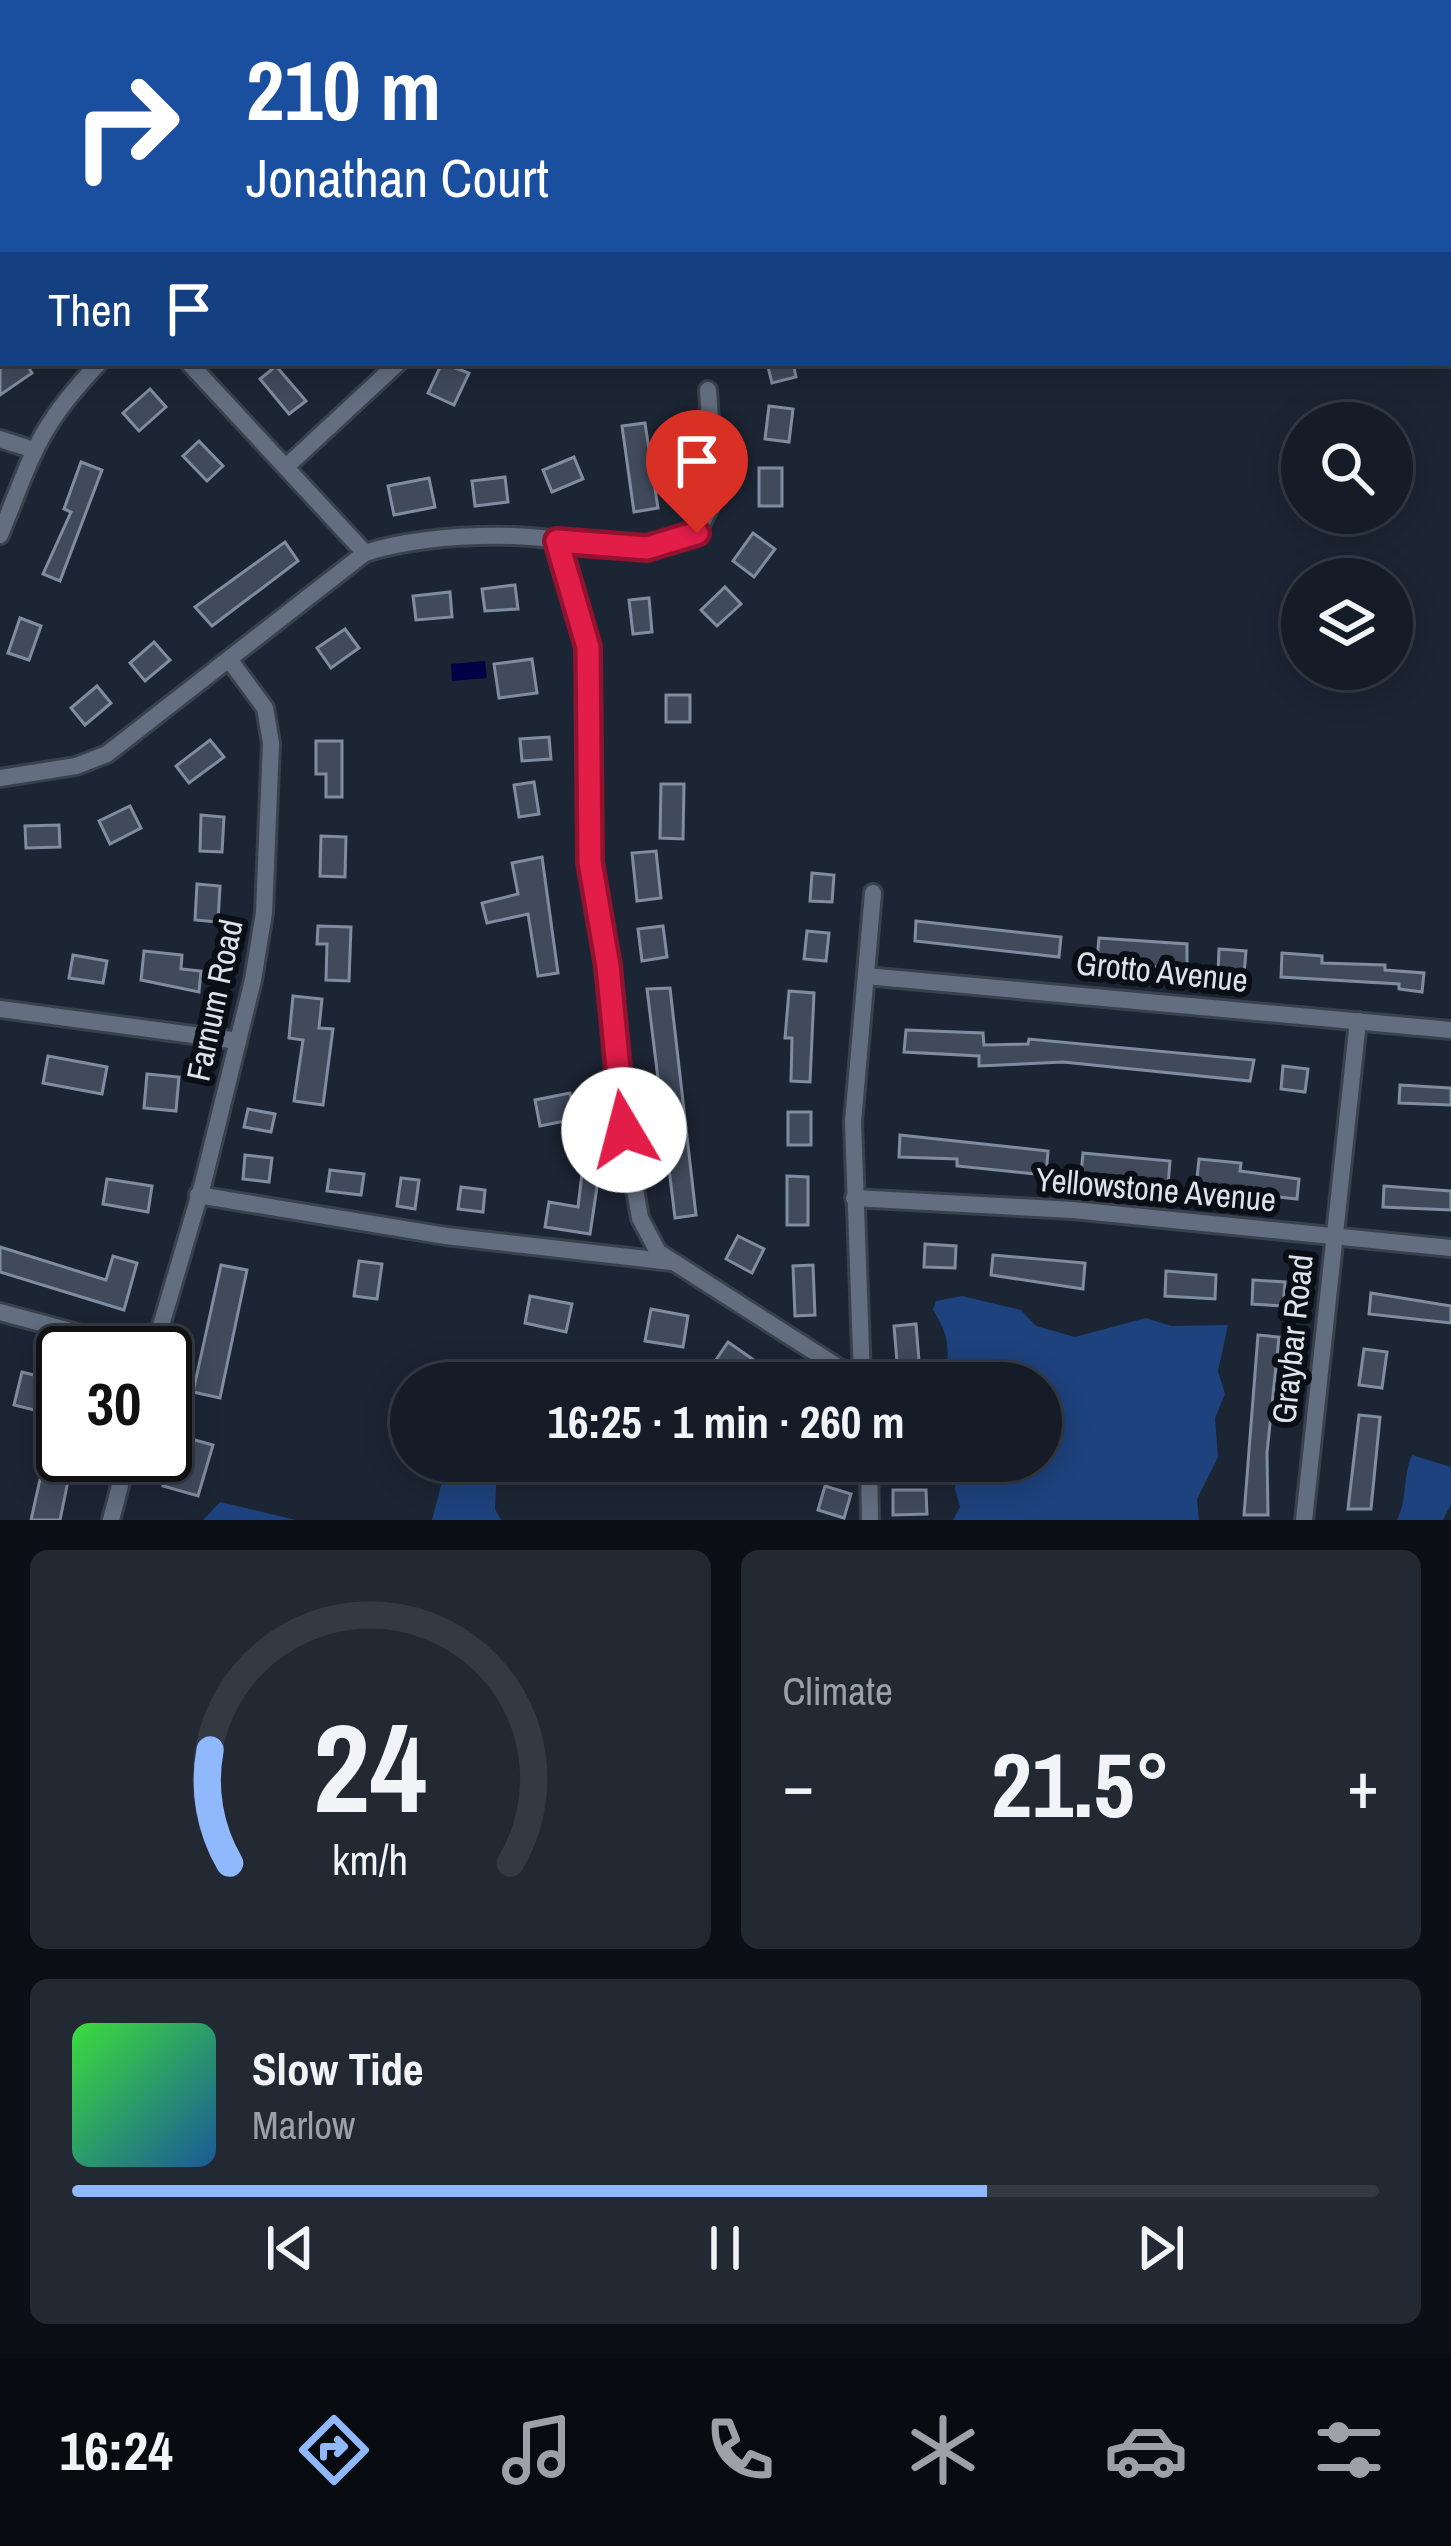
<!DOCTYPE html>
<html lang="en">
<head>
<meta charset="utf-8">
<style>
	:root { --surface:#151c27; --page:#222933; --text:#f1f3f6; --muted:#9da1a7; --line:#343a44; --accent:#8fb8fd }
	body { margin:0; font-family:"Archivo Narrow",sans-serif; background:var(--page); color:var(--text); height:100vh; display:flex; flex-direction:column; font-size:45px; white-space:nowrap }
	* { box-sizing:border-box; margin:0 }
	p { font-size:39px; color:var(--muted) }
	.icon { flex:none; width:66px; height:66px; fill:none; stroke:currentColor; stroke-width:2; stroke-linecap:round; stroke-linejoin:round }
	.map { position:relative; height:1520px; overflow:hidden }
	.panel { display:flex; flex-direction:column; gap:30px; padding:30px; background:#0c0f15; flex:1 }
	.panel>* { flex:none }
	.guide { position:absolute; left:0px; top:0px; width:1452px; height:366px; box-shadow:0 6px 30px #0003,0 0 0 3px var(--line); background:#1a4fa0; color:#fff; overflow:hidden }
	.fabs { position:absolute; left:1281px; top:402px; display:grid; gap:24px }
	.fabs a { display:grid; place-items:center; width:132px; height:132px; border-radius:50%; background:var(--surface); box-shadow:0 6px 30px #0003,0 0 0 3px var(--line); font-size:60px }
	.speed { position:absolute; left:36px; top:1326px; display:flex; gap:24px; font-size:60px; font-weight:700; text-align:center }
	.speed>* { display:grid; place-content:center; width:156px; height:156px; border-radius:50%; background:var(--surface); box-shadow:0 6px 30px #0003,0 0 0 3px var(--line); line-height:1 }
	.speed .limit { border:6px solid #111; border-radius:18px; background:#fff; color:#111 }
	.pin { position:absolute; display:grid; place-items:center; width:102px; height:102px; color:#fff; margin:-123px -51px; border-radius:50% 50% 50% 0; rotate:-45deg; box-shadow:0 0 12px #0007 }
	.pin .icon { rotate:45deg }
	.me { position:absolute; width:132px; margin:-66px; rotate:352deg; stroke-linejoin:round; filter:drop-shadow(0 0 9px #0008) }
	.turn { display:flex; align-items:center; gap:42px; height:252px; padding:0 48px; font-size:54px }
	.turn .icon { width:156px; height:156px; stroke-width:2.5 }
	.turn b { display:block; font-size:84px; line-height:102px }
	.then { display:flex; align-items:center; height:114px; padding:0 48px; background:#0003; gap:24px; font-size:45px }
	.big { font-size:90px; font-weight:800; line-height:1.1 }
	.panel .tile { flex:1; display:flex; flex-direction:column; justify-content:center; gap:18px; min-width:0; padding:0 42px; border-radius:18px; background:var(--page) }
	.panel .dial { align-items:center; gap:0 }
	.dial svg { height:312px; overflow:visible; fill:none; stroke:var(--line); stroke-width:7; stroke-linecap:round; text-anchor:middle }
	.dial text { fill:var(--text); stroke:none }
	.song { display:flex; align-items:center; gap:36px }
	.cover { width:144px; height:144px; border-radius:18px; background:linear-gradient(135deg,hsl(120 70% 55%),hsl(210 70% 35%)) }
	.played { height:12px; border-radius:6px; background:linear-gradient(90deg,var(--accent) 70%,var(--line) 70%) }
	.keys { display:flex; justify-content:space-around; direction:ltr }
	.heat { display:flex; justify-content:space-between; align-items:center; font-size:66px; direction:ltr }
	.panel .tiles { flex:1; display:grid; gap:30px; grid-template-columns:1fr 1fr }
	.tile:last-child { grid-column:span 2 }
	.trip { position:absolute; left:390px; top:1362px; width:672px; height:120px; border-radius:60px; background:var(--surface); box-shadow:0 6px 30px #0003,0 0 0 3px var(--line); font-weight:800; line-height:120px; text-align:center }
	.menu { display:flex; height:192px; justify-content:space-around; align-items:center; background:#080b10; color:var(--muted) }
	.menu .icon { width:84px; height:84px }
	.menu .current { color:var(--accent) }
	.menu b { font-size:54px; color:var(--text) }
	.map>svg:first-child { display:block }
	.green { fill:#1e427d }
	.water { fill:#000045 }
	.building { fill:#404a5b; stroke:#808c9f; stroke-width:3 }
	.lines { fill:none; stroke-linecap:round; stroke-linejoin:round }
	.minor-casing { stroke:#39414d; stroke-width:22 }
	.minor { stroke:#636f81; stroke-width:16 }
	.route-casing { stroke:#92132f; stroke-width:30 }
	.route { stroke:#e11d48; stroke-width:21 }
	.labels { text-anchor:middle; stroke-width:12; stroke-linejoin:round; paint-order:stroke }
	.street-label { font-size:33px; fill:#dce3ed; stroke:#0a0e15 }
</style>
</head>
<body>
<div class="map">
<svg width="1451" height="1520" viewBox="0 0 1451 1520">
	<rect width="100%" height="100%" fill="#1c2534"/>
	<g class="green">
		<polygon points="0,0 83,0 3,3 3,328"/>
		<path d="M962 1296 1021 1310 1036 1326 1075 1337 1146 1318 1171 1326 1228 1325 1218 1371 1225 1394 1215 1418 1218 1457 1197 1499 1199 1520H953L960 1507 955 1489 959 1461H1041V1383H944C950 1354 950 1335 933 1310L936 1301Z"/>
		<path d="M1412 1455 1451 1467V1504L1443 1520H1397C1408 1498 1402 1478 1412 1455Z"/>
		<polygon points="447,1463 497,1464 495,1509 501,1520 432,1520"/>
		<polygon points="220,1502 296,1520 203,1520"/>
	</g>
	<polygon class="water" points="485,661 487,678 452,681 451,664"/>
	<g class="building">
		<polygon points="0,363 26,363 32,373 0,395"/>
		<polygon points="442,363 469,373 454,405 428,393"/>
		<polygon points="767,363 793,363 796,377 772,383"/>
		<polygon points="276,366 306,401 289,414 260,379"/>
		<polygon points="150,389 166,407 139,431 123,413"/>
		<polygon points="769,406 793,409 789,442 765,439"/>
		<polygon points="645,423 658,508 634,512 622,426"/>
		<polygon points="199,441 223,466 207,481 183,456"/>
		<polygon points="574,457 583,479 552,492 543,470"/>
		<polygon points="81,462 102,470 60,581 43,574 71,512 64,509"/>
		<rect x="759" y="468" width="23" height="38"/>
		<polygon points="505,477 508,502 475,506 472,481"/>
		<polygon points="429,478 435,507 394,515 388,486"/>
		<polygon points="753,533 775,549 754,577 733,561"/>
		<polygon points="285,542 298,561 212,626 195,607"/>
		<polygon points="515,585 518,609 485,611 482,589"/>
		<polygon points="725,587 741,604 717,626 701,610"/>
		<polygon points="450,592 452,617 416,620 413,596"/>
		<polygon points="649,598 652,632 633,634 629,600"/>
		<polygon points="20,618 41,626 29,660 8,653"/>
		<polygon points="345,629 359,648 331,668 317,648"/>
		<polygon points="154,642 170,660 145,681 130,663"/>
		<polygon points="532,659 537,693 499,698 494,664"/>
		<polygon points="97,686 111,703 85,725 71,708"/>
		<rect x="666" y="695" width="24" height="27"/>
		<polygon points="549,737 551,759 522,761 520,739"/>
		<polygon points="210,740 224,757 189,783 176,766"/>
		<polygon points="316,741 342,741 342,797 326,797 326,774 316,774"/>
		<polygon points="534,782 539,814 519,817 514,785"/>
		<polygon points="661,784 684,784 683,839 660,838"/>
		<polygon points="130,806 141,828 110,844 99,821"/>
		<polygon points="201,815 224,817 222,852 200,851"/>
		<polygon points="59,825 60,847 26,848 25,826"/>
		<polygon points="321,836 346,837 345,877 320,876"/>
		<polygon points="656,851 661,898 637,901 632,853"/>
		<polygon points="542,857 558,973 538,976 528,914 487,923 482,903 518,894 512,863"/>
		<polygon points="812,873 834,875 832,902 810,901"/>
		<polygon points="197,884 220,886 218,922 195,920"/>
		<polygon points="916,921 1061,937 1059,957 915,941"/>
		<polygon points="318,926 351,927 349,981 326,980 327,944 317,944"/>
		<polygon points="663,926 667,957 642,961 638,929"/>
		<polygon points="807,931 829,933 826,961 804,959"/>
		<polygon points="1099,938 1187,944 1187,971 1097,960"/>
		<polygon points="1219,949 1246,951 1244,975 1218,973"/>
		<polygon points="144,951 182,955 181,969 201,971 199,992 141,980"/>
		<polygon points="1282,953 1322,956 1322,963 1385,965 1385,970 1424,973 1422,992 1399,989 1399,984 1281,977"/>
		<polygon points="73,955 107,961 103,983 69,978"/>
		<polygon points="670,988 696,1215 675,1218 647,989"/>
		<polygon points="789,991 814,993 810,1082 791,1081 792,1038 785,1038"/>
		<polygon points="293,996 322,999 319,1028 333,1029 323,1105 294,1101 303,1040 289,1038"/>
		<polygon points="906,1030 983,1033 984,1045 1028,1044 1029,1039 1254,1060 1250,1081 1063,1062 979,1066 979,1056 904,1052"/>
		<polygon points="48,1056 107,1067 102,1094 43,1083"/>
		<polygon points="1283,1066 1308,1069 1305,1092 1281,1089"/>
		<polygon points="147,1074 179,1077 176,1111 144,1108"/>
		<polygon points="1400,1085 1451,1088 1451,1105 1399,1103"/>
		<polygon points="570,1093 575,1119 540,1126 535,1100"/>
		<polygon points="248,1109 275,1114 271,1132 244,1127"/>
		<rect x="788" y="1112" width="23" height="33"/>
		<polygon points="900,1135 1048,1151 1046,1175 957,1166 957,1159 899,1157"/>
		<polygon points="1083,1153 1170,1161 1168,1185 1081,1174"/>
		<polygon points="245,1155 272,1158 269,1182 243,1179"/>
		<polygon points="1199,1159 1241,1163 1240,1171 1299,1179 1297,1199 1196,1188"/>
		<polygon points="583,1165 600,1167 590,1234 545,1227 549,1202 578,1207"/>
		<polygon points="330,1170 364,1174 361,1195 327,1191"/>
		<polygon points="787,1176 808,1177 808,1225 787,1225"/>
		<polygon points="401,1178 419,1180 415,1209 397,1206"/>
		<polygon points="107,1179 152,1186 148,1212 103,1204"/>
		<polygon points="1384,1186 1451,1191 1451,1210 1383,1207"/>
		<polygon points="461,1187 485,1190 483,1212 458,1209"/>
		<polygon points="738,1236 764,1249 752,1273 726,1259"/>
		<polygon points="925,1244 956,1246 955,1268 924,1267"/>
		<polygon points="0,1247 106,1280 113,1256 137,1263 124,1310 0,1272"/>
		<polygon points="993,1255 1085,1263 1083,1289 991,1275"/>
		<polygon points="359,1261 382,1264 377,1299 354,1296"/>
		<polygon points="221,1265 247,1270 220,1398 193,1392"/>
		<polygon points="813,1265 815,1315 795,1316 793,1266"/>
		<polygon points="1166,1271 1216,1275 1215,1299 1165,1296"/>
		<polygon points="1253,1280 1285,1282 1283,1306 1252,1304"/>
		<polygon points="1371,1293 1451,1306 1451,1323 1369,1314"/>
		<polygon points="530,1296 572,1304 566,1332 525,1323"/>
		<polygon points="651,1309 688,1316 683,1347 645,1341"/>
		<polygon points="916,1324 920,1373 898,1374 894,1326"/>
		<polygon points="1258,1335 1279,1337 1267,1453 1268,1515 1244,1515"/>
		<polygon points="728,1342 787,1383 722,1383 707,1373"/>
		<polygon points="1364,1349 1387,1352 1382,1388 1359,1385"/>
		<polygon points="22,1372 50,1379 42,1412 14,1405"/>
		<polygon points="1359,1415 1380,1417 1371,1509 1348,1509"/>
		<polygon points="177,1435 213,1445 198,1496 163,1486"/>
		<polygon points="41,1475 68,1481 60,1520 31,1520"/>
		<polygon points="825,1486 851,1494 844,1518 818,1510"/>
		<polygon points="893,1490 926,1490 927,1514 893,1515"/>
	</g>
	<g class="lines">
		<g class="minor-casing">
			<g id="minor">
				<polyline points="112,0 123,3"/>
				<polyline points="207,3 208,0"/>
				<polyline points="630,3 631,0"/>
				<polyline points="189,363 365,553"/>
				<polyline points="0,439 31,449"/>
				<polyline points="287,466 398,363"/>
				<path d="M0 535C33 455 36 429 99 363"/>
				<polyline points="557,541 588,647 590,862 608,966 617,1088 640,1218 658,1252 863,1383"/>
				<path d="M0 778 76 766 107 754 365 553C413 538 463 535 513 536 573 537 640 562 697 533L715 496 708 390"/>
				<polyline points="866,976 1451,1030"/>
				<polyline points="0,1009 238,1041"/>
				<polyline points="198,1195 446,1236 672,1262"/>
				<polyline points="854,1198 1073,1210 1451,1248"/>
				<polyline points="0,1312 152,1353"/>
				<polyline points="153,1353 203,1183 253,980 264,913 271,743 265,708 231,662"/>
				<polyline points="862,1379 853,1122 873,893"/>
				<polyline points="869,1461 870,1520"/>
				<polyline points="111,1520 128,1455"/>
				<polyline points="1304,1520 1358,1021"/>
			</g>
		</g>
		<use href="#minor" class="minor"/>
	</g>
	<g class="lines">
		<g class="route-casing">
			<polyline id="route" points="624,1130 608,966 590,862 588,647 557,541 647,548 697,533"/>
		</g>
		<use href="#route" class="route"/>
	</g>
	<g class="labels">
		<g class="street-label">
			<text transform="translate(1162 971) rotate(6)" y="12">Grotto Avenue</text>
			<text transform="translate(214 1000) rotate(-78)" y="12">Farnum Road</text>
			<text transform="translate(1156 1189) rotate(5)" y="12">Yellowstone Avenue</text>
			<text transform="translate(1292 1339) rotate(-84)" y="12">Graybar Road</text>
		</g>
	</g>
</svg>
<div class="fabs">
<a><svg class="icon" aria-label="search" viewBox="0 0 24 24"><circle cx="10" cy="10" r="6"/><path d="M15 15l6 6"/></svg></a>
<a><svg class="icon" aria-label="layers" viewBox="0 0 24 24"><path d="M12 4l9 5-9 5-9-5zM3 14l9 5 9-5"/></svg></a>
</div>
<div class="speed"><div class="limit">30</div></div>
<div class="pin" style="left:697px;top:533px;background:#d93025"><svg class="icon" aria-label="arrive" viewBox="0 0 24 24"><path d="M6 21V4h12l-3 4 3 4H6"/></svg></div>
<svg class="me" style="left:624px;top:1130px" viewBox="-20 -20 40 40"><circle r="19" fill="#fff"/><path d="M0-13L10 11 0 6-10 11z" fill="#e11d48"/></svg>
<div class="trip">16:25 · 1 min · 260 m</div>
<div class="guide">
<div class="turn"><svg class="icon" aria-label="right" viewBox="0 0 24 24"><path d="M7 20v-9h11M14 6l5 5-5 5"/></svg><div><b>210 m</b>Jonathan Court</div></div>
<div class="then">Then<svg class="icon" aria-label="arrive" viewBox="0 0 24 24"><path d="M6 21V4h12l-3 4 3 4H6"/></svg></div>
</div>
</div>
<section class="panel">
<div class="tiles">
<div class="tile dial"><svg viewBox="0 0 100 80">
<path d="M14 69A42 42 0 1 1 86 69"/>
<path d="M14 69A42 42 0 0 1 9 40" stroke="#8fb8fd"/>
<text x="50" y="56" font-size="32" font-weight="700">24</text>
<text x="50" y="72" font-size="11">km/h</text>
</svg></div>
<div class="tile"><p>Climate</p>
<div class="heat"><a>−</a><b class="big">21.5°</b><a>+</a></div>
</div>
<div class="tile">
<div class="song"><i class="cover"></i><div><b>Slow Tide</b><p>Marlow</p></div></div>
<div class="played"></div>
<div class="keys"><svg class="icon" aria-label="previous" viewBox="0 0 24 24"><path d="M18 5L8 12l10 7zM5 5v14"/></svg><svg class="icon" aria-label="pause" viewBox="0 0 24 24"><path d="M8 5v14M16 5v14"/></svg><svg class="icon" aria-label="next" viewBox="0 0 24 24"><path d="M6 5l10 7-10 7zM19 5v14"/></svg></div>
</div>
</div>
</section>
<nav class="menu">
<b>16:24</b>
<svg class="icon current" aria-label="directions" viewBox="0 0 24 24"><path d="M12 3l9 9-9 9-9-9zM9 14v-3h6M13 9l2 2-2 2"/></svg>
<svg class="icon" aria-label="music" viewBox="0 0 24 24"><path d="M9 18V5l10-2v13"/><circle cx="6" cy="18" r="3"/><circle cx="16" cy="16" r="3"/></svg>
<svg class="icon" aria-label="phone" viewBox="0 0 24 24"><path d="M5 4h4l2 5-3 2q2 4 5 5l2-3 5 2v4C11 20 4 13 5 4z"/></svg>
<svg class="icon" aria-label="climate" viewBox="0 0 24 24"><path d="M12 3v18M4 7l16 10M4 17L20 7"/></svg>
<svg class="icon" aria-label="car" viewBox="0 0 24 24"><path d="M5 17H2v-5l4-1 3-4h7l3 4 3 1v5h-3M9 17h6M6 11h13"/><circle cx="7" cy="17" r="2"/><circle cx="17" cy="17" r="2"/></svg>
<svg class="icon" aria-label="filters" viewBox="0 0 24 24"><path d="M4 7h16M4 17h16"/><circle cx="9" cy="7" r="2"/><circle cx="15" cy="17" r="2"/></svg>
</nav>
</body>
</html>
